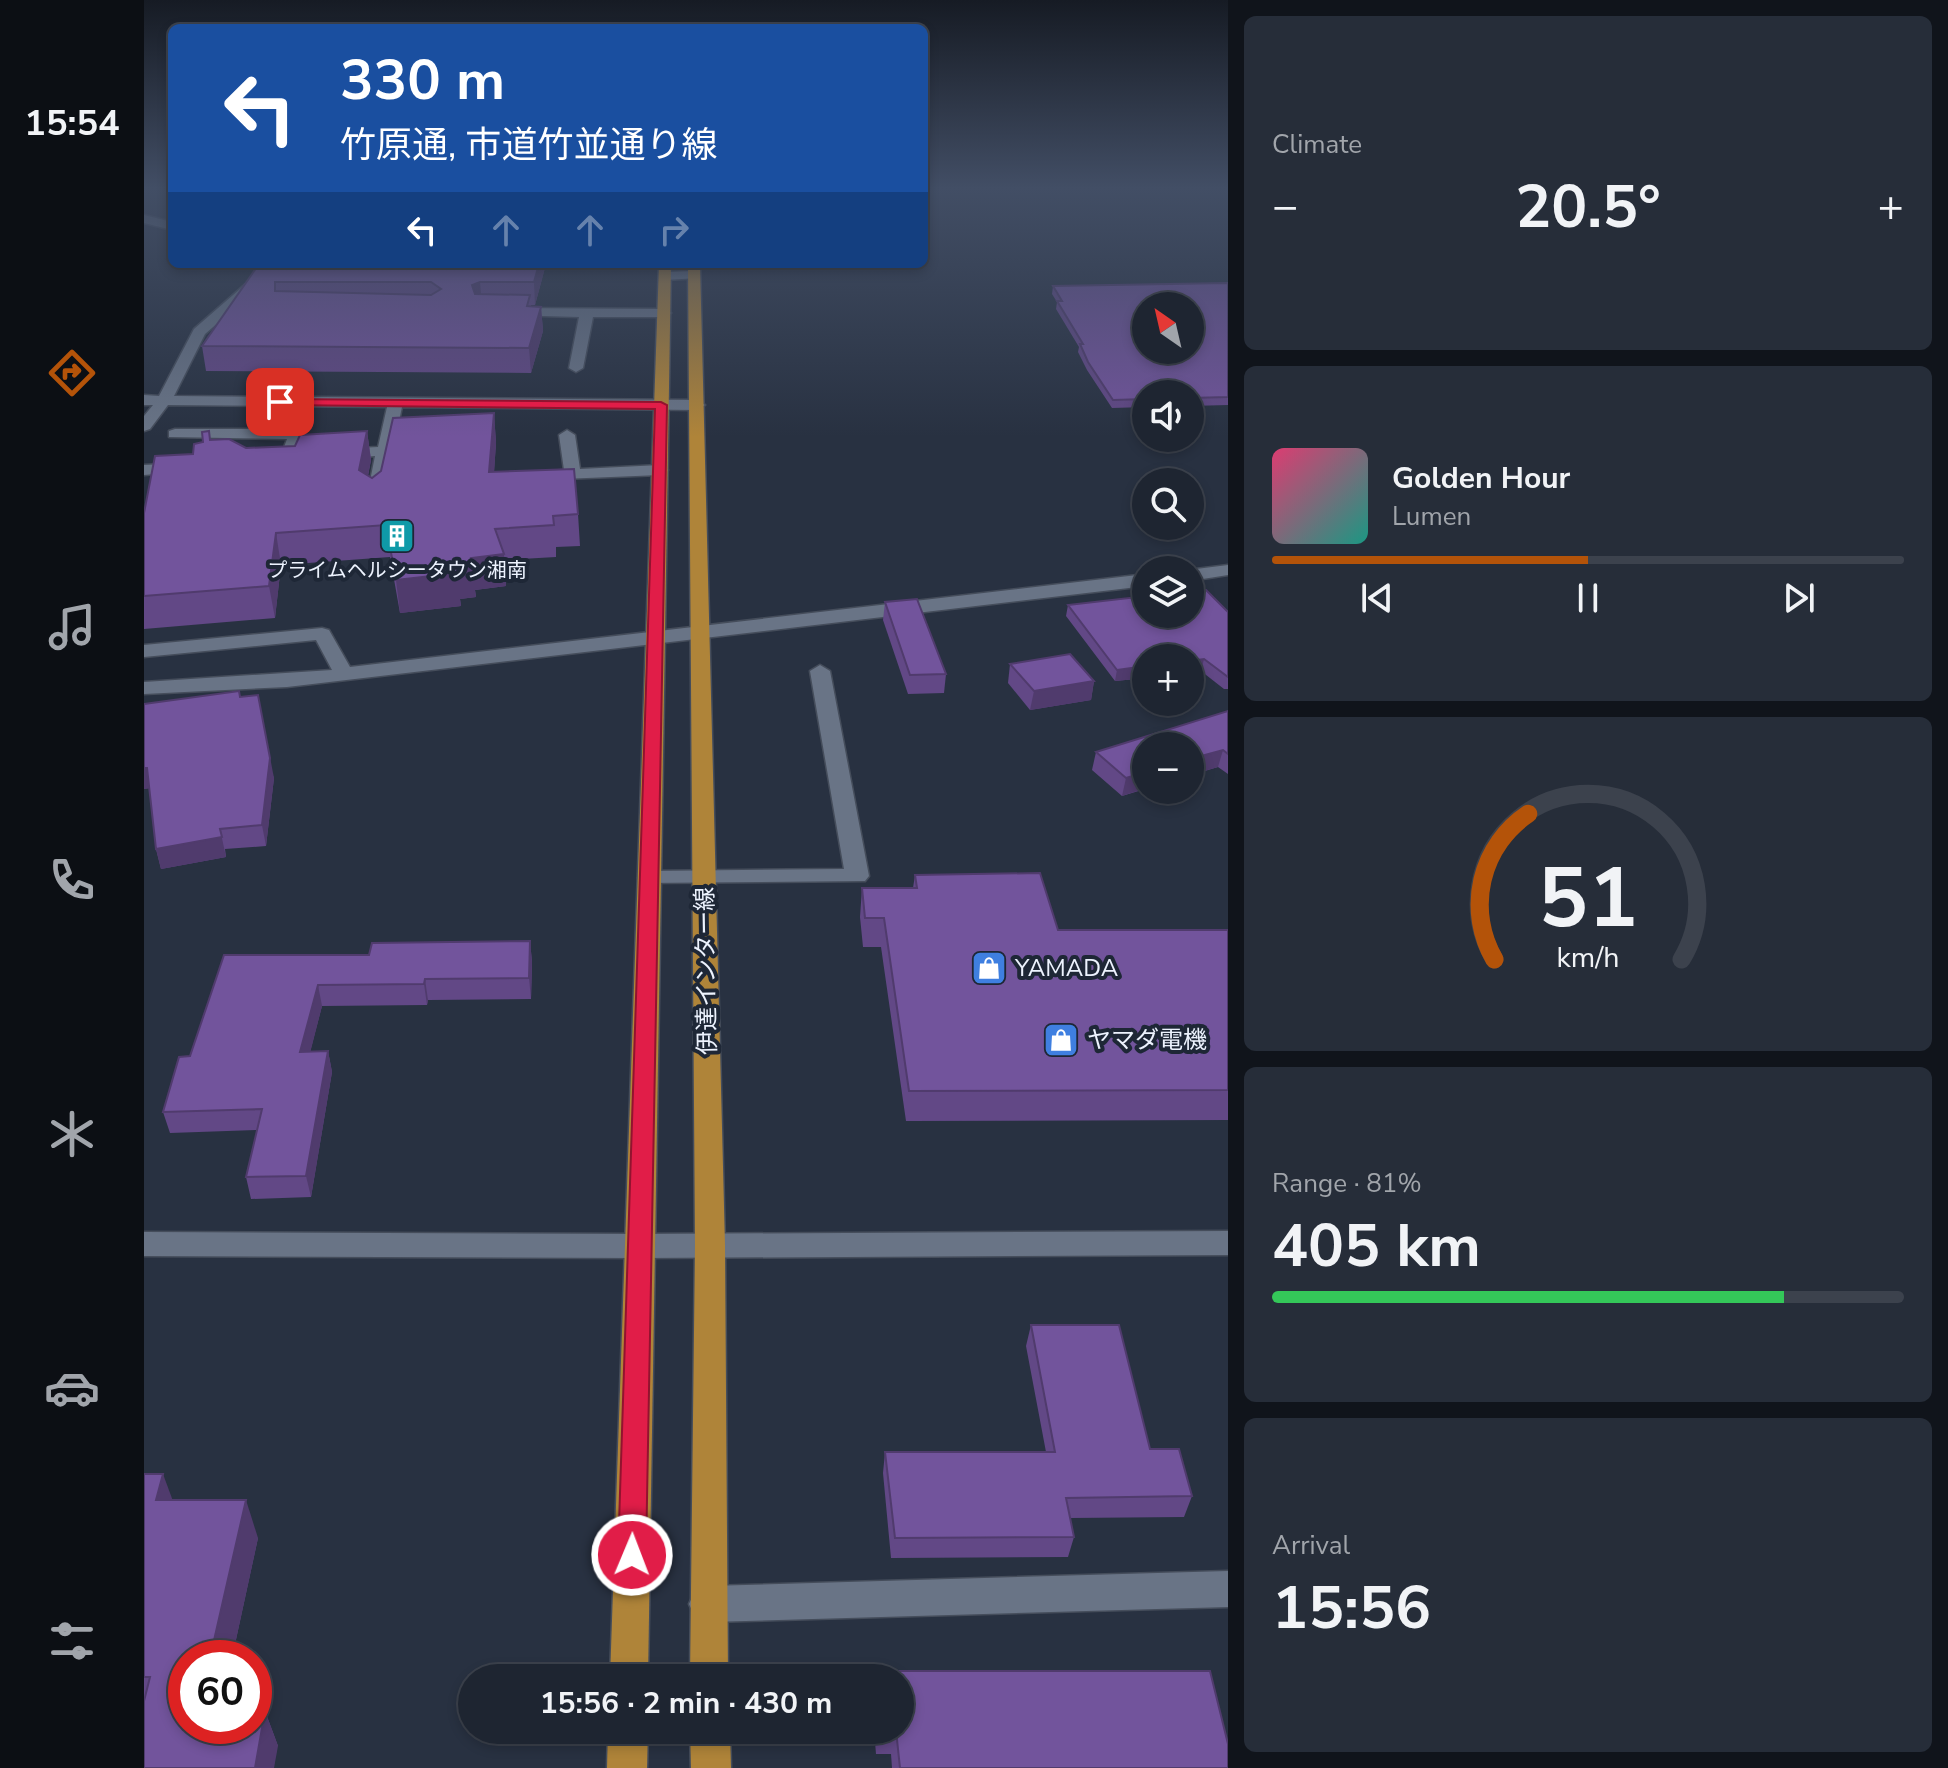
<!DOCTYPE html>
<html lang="en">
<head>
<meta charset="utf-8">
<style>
	:root { --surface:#1e2531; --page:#262d39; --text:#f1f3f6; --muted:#a1a5ab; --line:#3c424d; --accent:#b45309 }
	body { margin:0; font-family:"Nunito Sans","Noto Sans JP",sans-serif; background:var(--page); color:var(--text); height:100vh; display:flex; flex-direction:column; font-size:30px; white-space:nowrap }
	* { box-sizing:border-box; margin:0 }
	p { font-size:26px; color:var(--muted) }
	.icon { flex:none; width:44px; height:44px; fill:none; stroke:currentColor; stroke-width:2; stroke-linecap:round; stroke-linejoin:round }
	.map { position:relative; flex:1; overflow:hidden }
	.drawer { display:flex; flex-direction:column; gap:16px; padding:16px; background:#10141b; width:720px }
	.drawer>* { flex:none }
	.guide { position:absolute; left:24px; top:24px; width:760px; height:244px; border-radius:12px; box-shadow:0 4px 12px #0003,0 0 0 2px var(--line); background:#1a4fa0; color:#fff; overflow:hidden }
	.needle { width:52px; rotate:326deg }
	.buttons { position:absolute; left:988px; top:292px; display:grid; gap:16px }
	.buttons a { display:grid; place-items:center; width:72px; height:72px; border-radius:50%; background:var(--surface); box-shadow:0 4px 12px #0003,0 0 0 2px var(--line); font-size:40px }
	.speed { position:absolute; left:24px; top:1640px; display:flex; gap:16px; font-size:40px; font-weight:700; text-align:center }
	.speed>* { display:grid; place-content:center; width:104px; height:104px; border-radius:50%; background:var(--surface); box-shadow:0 4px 12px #0003,0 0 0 2px var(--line); line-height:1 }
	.speed .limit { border:12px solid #d22; background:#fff; color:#111 }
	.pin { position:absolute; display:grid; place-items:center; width:68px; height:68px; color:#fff; margin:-34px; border-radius:16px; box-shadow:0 4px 12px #0006 }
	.me { position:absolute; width:88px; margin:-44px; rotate:1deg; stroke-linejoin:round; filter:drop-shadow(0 0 6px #0008) }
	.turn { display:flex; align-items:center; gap:28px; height:168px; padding:0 40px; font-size:36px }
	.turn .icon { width:104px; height:104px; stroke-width:2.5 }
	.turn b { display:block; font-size:56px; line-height:68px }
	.lanes { display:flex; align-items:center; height:76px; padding:0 40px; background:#0003; justify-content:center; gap:40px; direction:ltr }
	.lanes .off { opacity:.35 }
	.big { font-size:60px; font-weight:700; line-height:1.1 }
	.drawer .tile { flex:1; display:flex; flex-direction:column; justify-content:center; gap:12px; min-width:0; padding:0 28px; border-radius:12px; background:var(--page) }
	.drawer .dial { align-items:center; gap:0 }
	.dial svg { height:208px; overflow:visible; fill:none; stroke:var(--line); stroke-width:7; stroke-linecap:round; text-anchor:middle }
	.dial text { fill:var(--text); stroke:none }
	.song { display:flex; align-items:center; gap:24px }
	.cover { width:96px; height:96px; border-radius:12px; background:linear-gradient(135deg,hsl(340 70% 55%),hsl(170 70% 35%)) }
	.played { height:8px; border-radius:4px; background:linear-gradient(90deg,var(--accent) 50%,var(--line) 50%) }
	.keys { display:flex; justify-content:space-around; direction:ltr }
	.heat { display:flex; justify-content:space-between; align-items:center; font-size:44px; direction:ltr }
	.charge { height:12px; border-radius:6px; background:linear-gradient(90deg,#34c759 81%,var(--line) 0) }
	.trip { position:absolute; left:314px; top:1664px; width:456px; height:80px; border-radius:40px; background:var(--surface); box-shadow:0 4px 12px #0003,0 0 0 2px var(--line); font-weight:700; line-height:80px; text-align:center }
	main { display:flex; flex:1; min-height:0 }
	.dock { display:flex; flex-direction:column; width:144px; justify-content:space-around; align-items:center; background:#0c0f14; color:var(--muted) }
	.dock .icon { width:56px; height:56px }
	.dock .selected { color:var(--accent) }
	.dock b { font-size:36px; color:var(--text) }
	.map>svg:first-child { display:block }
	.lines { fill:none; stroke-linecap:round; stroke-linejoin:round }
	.minor-casing { stroke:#454d5b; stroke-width:3 }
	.major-casing { stroke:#454d5b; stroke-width:3 }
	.minor { fill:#697486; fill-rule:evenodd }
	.major { fill:#af8439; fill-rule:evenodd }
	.wall { fill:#624886 }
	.shaded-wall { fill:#503b6d }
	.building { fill:#72549c; stroke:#503b6d; stroke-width:2; fill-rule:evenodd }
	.route { fill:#e11d48; stroke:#92132f; stroke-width:2 }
	.labels { text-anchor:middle; stroke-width:8; stroke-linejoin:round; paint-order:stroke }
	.far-poi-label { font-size:20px; fill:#edf3fe; stroke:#1e2736 }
	.poi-label { font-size:24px; fill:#edf3fe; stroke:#1e2736; text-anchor:start }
	.street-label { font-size:24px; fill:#edf3fe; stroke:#1e2736 }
</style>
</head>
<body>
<main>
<nav class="dock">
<b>15:54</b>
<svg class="icon selected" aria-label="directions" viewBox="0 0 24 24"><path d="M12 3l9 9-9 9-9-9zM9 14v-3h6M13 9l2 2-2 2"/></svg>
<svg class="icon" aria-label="music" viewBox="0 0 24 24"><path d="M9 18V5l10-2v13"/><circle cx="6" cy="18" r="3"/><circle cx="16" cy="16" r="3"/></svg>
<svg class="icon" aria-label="phone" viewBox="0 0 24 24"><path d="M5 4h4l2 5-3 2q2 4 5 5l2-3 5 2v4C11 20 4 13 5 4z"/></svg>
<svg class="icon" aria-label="climate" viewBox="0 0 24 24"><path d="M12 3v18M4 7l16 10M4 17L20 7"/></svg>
<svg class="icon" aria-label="car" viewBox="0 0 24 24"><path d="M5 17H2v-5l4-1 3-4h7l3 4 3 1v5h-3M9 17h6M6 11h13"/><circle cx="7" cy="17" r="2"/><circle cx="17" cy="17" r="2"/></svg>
<svg class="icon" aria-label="filters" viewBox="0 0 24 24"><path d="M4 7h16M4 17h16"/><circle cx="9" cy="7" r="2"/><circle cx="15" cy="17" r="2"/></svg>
</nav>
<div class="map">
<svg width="1084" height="1768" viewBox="0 0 1084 1768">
	<rect width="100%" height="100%" fill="#283141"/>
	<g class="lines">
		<g class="minor-casing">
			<g id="minor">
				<polygon points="0,215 28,222 28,230 0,223"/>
				<polygon points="118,264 131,264 114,288 61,334 30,396 553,400 561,405 553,410 258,407 238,501 230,506 222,501 231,456 194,459 186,454 194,449 234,447 243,407 24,405 6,429 0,431 0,416 9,405 0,405 0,395 15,396 50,329 104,282"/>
				<polygon points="550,271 555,272 555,278 521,280 515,276 521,272"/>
				<polygon points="365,308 520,309 527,313 520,317 449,317 439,368 432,372 425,368 435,317 360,315 360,309"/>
				<polygon points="31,429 153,429 161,434 152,458 144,463 136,458 143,439 25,437 25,431"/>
				<polygon points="423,430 431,435 436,469 516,465 524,470 516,475 394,480 392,476 394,472 420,470 415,435"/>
				<polygon points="42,463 50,468 48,471 0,475 0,465"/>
				<polygon points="1084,565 1084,575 1046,581 1044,570"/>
				<polygon points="1002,574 1002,586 143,687 0,694 0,682 188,670 172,640 0,657 0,645 178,628 185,630 206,667"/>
				<polygon points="676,665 686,671 725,876 721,881 498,883 494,878 498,873 506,871 700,869 666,671"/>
				<polygon points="1084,1231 1084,1255 496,1258 0,1256 0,1232 496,1234"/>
				<polygon points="1084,1571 1084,1607 564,1622 551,1617 545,1604 551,1591 564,1586"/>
			</g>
		</g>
		<g class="major-casing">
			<g id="major">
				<polygon points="515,264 527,264 504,1678 466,1678"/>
				<polygon points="544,264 556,264 581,1245 584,1678 546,1678 551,1245"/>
				<polygon points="464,1730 504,1730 503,1768 463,1768"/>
				<polygon points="546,1730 586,1730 587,1768 547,1768"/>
			</g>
		</g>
		<use href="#minor" class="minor"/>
		<use href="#major" class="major"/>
	</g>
	<g class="wall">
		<polygon points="115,264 402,264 391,305 387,305 387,307 397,307 399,331 387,373 62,371 58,346"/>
		<polygon points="1084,283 1084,405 1046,406 1046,394 1002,394 1002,407 968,408 943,370 934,352 935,347 912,309 913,302 908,294 909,286"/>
		<polygon points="350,413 352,443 350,472 434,514 436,546 412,547 412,557 360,560 362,586 331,590 332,597 316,599 317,606 256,613 246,557 137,565 131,618 0,629 0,513 59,442 67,440 102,448 151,446 223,431 227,460 224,476 228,478"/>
		<polygon points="741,602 802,674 800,693 764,694 739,620"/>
		<polygon points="924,605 1084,612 1084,689 1080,689 1057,671 1002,658 1002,678 971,681 922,616"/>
		<polygon points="866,664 950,681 947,700 886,710 864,683"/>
		<polygon points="97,697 130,778 122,846 81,849 82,857 17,869 12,849 5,788 0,789 0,704"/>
		<polygon points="1084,711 1084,774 1074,767 978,796 948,770 952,752"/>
		<polygon points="771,875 914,930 1084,930 1084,1120 762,1121 737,947 719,947 716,917 718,888 769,888"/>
		<polygon points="386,941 388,962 387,999 284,1000 283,1005 178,1006 166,1052 184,1051 188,1072 167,1197 107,1199 102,1177 113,1130 26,1133 19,1112 46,1056 225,955"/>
		<polygon points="887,1325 1006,1449 1048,1496 1040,1517 926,1518 930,1537 924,1557 747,1558 739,1473 741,1452 902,1452 882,1346"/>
		<polygon points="0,1474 29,1500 114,1538 88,1658 42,1658 42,1726 121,1711 134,1746 0,1768"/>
		<polygon points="733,1671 1084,1768 748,1768 747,1754 732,1754 730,1730 756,1730 756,1678 731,1678"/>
	</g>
	<g class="shaded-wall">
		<polygon points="395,264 402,264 391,305 390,282"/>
		<polygon points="336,282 338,305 330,309 328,285"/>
		<polygon points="397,307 399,331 387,373 385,348"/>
		<polygon points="350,413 352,443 348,502 345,472"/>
		<polygon points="223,431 227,460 219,500 215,470"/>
		<polygon points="132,533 137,565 131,618 125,586"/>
		<polygon points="360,554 362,586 331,590 332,597 316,599 317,606 256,613 252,580 312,567 327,558"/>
		<polygon points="1060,659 1057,671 1046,672 1046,661"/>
		<polygon points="1002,666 1002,678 971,681 973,670"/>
		<polygon points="950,681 947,700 886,710 890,691"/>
		<polygon points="114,695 130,778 122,846 118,825"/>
		<polygon points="1079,750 1074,767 1046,775 1046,759"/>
		<polygon points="0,768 3,768 8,788 0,789"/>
		<polygon points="1002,772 1002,788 978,796 982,778"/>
		<polygon points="76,829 82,857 17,869 12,849"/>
		<polygon points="386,941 388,962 387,999 385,978"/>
		<polygon points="281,979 284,1000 283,1005 280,984"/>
		<polygon points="174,985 178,1006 161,1073 156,1052"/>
		<polygon points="184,1051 188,1072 167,1197 162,1176"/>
		<polygon points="19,1474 33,1512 12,1500"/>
		<polygon points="102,1500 114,1538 88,1658 66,1658"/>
		<polygon points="121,1711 134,1746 130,1768 111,1768"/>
	</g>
	<g class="building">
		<path d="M115 264H395L390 282H336L328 285 331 294 386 295 383 306 397 307 385 348 58 346ZM131 282H287L297 289 287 295 131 291Z"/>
		<path d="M1084 283V397L1046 398V394H1002V399L969 400 944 362 936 344H939L913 301H918L909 286ZM1002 306H1046V350H1002Z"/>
		<polygon points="350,413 345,472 430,469 434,514 409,516 410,525 351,529 360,554 327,558 329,565 312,567 314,573 252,580 242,525 132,533 125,586 0,596 0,513 11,456 49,454 50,444 59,442 58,432 65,431 66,440 85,439 102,448 151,446 156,435 223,431 215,470 228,478 237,471 249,418"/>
		<polygon points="1062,590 1084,612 1084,677 1060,659 1046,661 1046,658 1002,658 1002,666 973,670 924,605 1002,596 1002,614 1046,614 1046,591"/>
		<polygon points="773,599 802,674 766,675 741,602"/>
		<polygon points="926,654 950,681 890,691 866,664"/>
		<polygon points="95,691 96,697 114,695 126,758 118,825 76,829 78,837 12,849 3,768 0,768 0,704"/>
		<polygon points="1084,711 1084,754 1079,750 1046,759 1046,746 1002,746 1002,772 982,778 952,752"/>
		<polygon points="896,873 914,930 1084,930 1084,1090 765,1091 740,918 721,918 718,888 773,888 771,875"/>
		<polygon points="386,941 385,978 281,979 280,984 174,985 156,1052 184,1051 162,1176 102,1177 118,1109 19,1112 35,1057 46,1056 80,955 225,955 228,943"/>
		<polygon points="887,1325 975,1325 1006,1449 1035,1449 1048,1496 922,1498 930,1537 751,1538 741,1452 911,1452"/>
		<polygon points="0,1474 19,1474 12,1500 102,1500 66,1658 42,1658 42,1726 110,1726 110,1711 121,1711 111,1768 0,1768 0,1701 6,1677 0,1677"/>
		<polygon points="733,1671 1066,1671 1084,1744 1084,1768 756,1768 752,1730 756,1730 756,1678 733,1678"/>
	</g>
	<linearGradient id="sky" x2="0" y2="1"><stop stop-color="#161b24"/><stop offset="0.43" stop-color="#424e65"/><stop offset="1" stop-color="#424e65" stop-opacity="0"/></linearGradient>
	<rect width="1084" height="437" fill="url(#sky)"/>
	<polygon class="route" points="132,399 517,402 523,405 502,1555 498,1564 488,1568 478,1564 474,1555 511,409 136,405 130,402"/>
	<defs>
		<g id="building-square" transform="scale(1.8)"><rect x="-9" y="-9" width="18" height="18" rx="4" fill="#0f9aa8" stroke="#1e2736"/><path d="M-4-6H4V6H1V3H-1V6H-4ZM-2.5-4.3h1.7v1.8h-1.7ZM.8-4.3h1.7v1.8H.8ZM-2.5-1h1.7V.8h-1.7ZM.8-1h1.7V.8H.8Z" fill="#fff"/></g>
		<g id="shop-square" transform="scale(1.8)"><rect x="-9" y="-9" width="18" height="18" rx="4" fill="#3f7fe0" stroke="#1e2736"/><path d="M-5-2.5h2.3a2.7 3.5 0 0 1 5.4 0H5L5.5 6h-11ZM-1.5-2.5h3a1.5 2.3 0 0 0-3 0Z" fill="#fff"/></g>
	</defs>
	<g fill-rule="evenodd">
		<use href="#building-square" x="253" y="536"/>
		<use href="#shop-square" x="845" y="968"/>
		<use href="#shop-square" x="917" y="1040"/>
	</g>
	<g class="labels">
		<g class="far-poi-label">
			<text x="253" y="577">プライムヘルシータウン湘南</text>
		</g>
		<g class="poi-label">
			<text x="871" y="976">YAMADA</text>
			<text x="943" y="1048">ヤマダ電機</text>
		</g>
		<g class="street-label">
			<text transform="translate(562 971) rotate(-91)" y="8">伊達インター線</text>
		</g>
	</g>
</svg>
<div class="buttons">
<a><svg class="needle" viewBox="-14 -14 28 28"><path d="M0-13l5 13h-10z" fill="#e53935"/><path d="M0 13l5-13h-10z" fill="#a1a5ab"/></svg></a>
<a><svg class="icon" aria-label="sound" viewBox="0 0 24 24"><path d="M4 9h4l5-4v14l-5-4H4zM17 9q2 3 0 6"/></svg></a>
<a><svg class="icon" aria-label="search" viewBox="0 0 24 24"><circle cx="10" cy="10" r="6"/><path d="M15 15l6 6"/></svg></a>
<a><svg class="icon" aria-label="layers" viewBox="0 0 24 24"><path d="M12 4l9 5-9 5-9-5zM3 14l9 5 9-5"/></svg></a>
<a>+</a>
<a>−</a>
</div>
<div class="speed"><div class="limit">60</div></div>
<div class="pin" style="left:136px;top:402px;background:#d93025"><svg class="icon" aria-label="arrive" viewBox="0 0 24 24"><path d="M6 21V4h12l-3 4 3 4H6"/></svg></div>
<svg class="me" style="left:488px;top:1555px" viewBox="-20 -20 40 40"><circle r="17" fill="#e11d48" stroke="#fff" stroke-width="3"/><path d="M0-11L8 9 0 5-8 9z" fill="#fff"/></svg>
<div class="trip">15:56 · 2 min · 430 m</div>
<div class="guide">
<div class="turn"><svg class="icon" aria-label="left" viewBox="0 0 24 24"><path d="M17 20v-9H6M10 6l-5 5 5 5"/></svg><div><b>330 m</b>竹原通, 市道竹並通り線</div></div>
<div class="lanes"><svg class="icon" aria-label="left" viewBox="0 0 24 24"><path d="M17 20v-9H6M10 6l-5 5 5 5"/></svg><svg class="icon off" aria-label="ahead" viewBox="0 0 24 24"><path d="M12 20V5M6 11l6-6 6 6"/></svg><svg class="icon off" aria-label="ahead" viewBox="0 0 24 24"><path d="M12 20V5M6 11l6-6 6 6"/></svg><svg class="icon off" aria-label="right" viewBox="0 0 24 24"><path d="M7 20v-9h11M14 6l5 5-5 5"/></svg></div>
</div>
</div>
<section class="drawer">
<div class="tile"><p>Climate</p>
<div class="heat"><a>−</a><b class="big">20.5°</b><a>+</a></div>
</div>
<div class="tile">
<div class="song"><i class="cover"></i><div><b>Golden Hour</b><p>Lumen</p></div></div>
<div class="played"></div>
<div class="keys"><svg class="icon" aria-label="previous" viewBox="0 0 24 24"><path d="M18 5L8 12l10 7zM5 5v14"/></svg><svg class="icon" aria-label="pause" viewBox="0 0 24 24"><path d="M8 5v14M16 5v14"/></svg><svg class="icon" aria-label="next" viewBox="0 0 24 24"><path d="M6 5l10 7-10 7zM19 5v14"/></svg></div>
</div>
<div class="tile dial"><svg viewBox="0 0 100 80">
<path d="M14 69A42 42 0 1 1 86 69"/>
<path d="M14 69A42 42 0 0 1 27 13" stroke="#b45309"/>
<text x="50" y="56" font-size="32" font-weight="700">51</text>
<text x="50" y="72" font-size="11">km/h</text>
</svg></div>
<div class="tile"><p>Range · 81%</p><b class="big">405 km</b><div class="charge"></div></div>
<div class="tile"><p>Arrival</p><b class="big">15:56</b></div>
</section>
</main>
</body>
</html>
